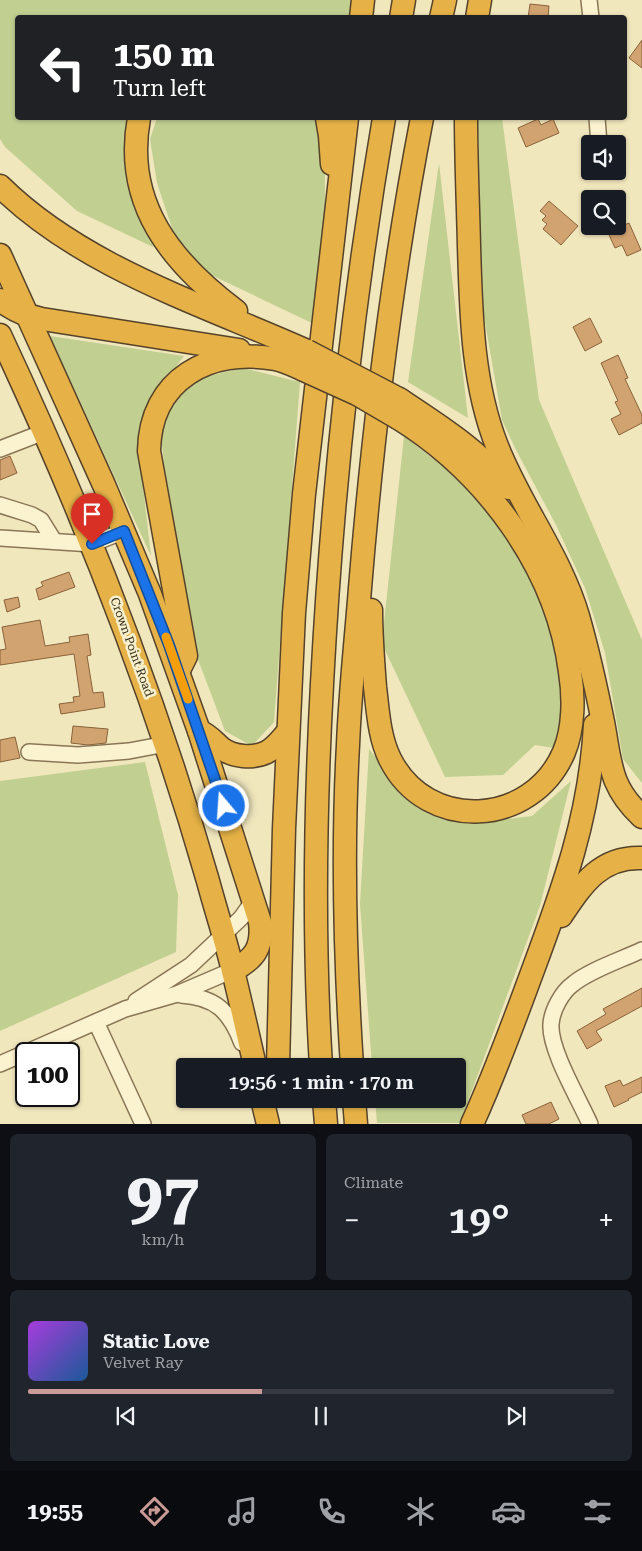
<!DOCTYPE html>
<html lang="en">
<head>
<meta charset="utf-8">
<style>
	:root { --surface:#171b24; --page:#20242c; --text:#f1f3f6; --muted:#9ea1a6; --line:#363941; --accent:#ca9a97 }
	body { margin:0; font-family:"Roboto Serif",serif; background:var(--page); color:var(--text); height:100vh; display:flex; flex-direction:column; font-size:19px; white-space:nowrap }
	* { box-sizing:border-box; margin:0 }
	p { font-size:16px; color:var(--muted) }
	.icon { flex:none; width:28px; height:28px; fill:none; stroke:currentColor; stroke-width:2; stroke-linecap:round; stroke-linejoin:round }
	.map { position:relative; height:1124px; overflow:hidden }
	.drawer { display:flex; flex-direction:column; gap:10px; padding:10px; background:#0d0f14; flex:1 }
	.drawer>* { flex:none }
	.top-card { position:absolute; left:15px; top:15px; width:612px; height:105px; border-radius:5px; box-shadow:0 1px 4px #0004; background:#202124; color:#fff; overflow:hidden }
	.buttons { position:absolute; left:581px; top:135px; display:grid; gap:10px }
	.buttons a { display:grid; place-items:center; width:45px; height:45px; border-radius:5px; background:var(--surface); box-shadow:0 1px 4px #0004; font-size:25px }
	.speed { position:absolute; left:15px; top:1042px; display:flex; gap:10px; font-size:25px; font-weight:700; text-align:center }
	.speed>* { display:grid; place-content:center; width:65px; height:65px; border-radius:50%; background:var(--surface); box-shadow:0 1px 4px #0004; line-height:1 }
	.speed .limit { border:2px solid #111; border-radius:8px; background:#fff; color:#111 }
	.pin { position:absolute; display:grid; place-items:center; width:42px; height:42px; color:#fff; margin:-51px -21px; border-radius:50% 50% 50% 0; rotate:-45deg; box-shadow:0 0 5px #0007 }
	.pin .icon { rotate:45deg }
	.me { position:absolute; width:55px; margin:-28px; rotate:342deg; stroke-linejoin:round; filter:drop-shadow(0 0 4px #0008) }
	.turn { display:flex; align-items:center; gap:18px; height:105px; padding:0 15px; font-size:22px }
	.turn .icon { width:65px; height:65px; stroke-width:2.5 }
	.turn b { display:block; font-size:35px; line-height:42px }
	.big { font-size:38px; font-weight:600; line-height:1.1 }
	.drawer .widget { flex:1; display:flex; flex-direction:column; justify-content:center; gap:8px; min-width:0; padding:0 18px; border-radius:8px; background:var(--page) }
	.drawer .dial { align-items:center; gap:0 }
	.dial b { font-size:65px; line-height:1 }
	.song { display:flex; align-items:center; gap:15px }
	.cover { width:60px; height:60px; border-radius:8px; background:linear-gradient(135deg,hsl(280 70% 55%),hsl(210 70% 35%)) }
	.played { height:5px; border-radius:2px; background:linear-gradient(90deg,var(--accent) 40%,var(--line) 40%) }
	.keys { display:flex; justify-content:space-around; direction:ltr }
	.heat { display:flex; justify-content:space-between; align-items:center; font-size:28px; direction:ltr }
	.drawer .tiles { flex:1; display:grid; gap:10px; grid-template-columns:1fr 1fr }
	.widget:last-child { grid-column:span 2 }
	.trip { position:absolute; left:176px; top:1058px; width:290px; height:50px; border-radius:5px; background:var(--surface); box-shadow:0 1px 4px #0004; font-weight:600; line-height:50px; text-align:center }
	.dock { display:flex; height:80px; justify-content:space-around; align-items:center; background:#090b0e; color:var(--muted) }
	.dock .icon { width:35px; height:35px }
	.dock .on { color:var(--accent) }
	.dock b { font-size:22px; color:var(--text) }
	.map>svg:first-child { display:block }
	.green { fill:#c1cf91 }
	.building { fill:#d1a370; stroke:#8a623a }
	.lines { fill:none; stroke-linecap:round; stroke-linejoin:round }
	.minor-casing { stroke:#897655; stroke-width:18 }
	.highway-casing { stroke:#56432a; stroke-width:25 }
	.minor { stroke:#fbf3d0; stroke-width:15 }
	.highway { stroke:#e6b247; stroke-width:22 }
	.highway-bridge-casing { stroke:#56432a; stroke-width:25; stroke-linecap:butt }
	.highway-bridge { stroke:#e6b247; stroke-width:22 }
	.route-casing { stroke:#114b97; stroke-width:12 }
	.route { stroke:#1a73e8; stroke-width:9 }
	.slow { stroke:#f59e0b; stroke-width:9 }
	.labels { text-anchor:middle; stroke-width:5; stroke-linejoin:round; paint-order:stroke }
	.street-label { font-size:12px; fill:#372c1b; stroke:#f7f0cd }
</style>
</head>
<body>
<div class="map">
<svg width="642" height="1124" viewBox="0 0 642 1124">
	<rect width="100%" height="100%" fill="#f0e7bd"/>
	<g class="green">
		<polygon points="0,0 361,0 357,17 18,18 18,118 132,118 126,162 153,247 77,211 5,147 0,139"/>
		<polygon points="157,118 315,118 325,134 325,219 314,324 205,272 176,240 157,183 150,139"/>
		<polygon points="478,118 502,118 539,400 642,640 642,783 623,759 605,653 585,588 556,525 515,448 502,420 481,299"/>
		<polygon points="439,163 468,418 408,382"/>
		<polygon points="50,336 184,356 152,399 139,451 151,556"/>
		<polygon points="243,368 300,382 274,722 252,746 225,731 188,633 166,482 160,427 186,381"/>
		<polygon points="404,436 464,483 515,544 552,627 565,713 561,749 535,745 503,775 445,777 384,648 384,623"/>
		<polygon points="369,749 416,807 469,824 532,816 571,781 540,906 460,1123 377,1123 375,1099 458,1099 458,1066 372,1066 360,904"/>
		<polygon points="145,762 178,895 176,952 0,1031 0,781"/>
	</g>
	<g class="building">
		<polygon points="530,4 549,6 548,18 528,18"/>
		<polygon points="642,40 642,68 629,58"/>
		<polygon points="538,119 541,125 553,119 559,133 526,147 518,128"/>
		<polygon points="549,201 578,226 561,245 543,229 547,224 542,220 546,216 540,211"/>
		<polygon points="629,223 641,250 627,256 622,245 615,248 605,226 622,226"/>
		<polygon points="590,318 602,342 585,351 573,327"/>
		<polygon points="618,355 628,378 625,379 642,415 642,423 619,435 611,419 621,414 615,402 618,401 601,363"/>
		<polygon points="10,456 17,473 0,480 0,460"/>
		<polygon points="69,572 75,587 39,600 36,589 43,586 41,582"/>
		<polygon points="18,597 20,607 7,612 4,600"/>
		<polygon points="40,620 45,646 70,642 69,637 88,634 91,655 87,656 93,693 103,692 105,707 61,714 59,704 74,702 73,697 80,696 74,654 0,665 0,650 6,649 2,627"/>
		<polygon points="73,726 108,729 106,743 88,745 71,743"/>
		<polygon points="15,737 20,758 0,762 0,740"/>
		<polygon points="642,988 642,1006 596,1031 602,1040 587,1049 577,1031 606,1014 603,1009"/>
		<polygon points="642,1077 642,1092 628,1099 629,1100 614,1107 605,1086 620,1080 623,1086"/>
		<polygon points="551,1102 559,1119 549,1124 526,1124 522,1115"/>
	</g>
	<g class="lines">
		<g class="minor-casing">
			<g id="minor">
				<polyline points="589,0 591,18"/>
				<polyline points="597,118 599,144"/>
				<polyline points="0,449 44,432"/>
				<polyline points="0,505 32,515 41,520 54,541"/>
				<polyline points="0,538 92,544 124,531"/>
				<polyline points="29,752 78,755 129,751 166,744"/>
				<path d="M181 995C215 997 230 1011 242 1043"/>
				<polyline points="136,1001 191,965 241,918 254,900"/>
				<polyline points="96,1022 143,1124"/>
				<polyline points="0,1064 125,1009 177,994 233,970"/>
				<path d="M590 1124C579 1099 549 1049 551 1024 552 1010 562 992 573 984 590 970 621 960 642 950"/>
			</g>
		</g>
		<g class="highway-casing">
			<g id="highway">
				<polyline points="361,18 363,0"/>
				<polyline points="401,18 404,0"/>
				<polyline points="441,18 445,0"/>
				<polyline points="477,18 480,0"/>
				<path d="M139 118C123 204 172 263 236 311"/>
				<polyline points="327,118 330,136 332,164"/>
				<path d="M466 118C466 160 468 203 469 246 471 313 472 383 497 446 520 505 560 555 578 616 588 651 596 687 603 722 611 764 609 786 642 817"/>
				<path d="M0 186C82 267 202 304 307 351"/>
				<path d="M0 255 104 485 150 594 199 731 260 922C263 947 255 959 233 970"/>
				<path d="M0 300C13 310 26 316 42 319L239 350"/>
				<path d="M0 335C83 512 154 693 208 881 216 911 226 941 233 971 241 1003 248 1035 255 1066"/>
				<path d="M399 399C438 425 480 451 509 488"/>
				<path d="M371 610C371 636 373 661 375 687 378 711 379 737 390 759 427 833 532 827 564 752 574 728 574 697 570 672 557 567 485 472 398 418"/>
				<path d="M180 668 186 656 149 451C150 379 210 347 275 359 285 361 295 366 304 370"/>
				<path d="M199 731C209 735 213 741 221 748 233 757 253 759 267 752 275 748 281 740 287 733"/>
				<path d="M561 916C582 885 600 856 642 858"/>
				<polyline points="278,1066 284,829 294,613 304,494 347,118"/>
				<path d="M321 1066C313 939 315 811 322 684 332 494 352 305 384 118"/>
				<path d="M352 1066C345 959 342 852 348 745 350 693 356 640 360 588 373 430 392 273 422 118"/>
				<polyline points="262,1099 268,1124"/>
				<polyline points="324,1099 326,1124"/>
				<polyline points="354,1099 356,1124"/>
				<path d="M472 1124C494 1076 512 1027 530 978 562 892 590 818 595 725"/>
			</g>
		</g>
		<use href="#minor" class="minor"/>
		<use href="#highway" class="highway"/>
		<g class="highway-bridge-casing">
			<g id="highway-bridge">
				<polyline points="307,351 399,399"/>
				<polyline points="304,370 357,394 398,418"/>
			</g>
		</g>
		<use href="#highway-bridge" class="highway-bridge"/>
	</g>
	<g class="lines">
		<g class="route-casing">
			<polyline id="route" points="92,544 124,531 169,645 224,806"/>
		</g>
		<use href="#route" class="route"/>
		<polyline class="slow" points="166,637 188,699"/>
	</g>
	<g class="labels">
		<g class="street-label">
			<text transform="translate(132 647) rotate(70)" y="4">Crown Point Road</text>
		</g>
	</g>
</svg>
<div class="buttons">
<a><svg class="icon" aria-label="sound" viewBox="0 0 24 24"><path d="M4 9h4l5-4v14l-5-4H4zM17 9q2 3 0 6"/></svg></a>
<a><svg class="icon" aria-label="search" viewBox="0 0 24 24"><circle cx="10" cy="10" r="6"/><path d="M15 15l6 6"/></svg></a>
</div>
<div class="speed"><div class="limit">100</div></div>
<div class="pin" style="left:92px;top:544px;background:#d93025"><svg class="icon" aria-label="arrive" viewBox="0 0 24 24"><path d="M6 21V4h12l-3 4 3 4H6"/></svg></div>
<svg class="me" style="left:224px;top:806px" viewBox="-20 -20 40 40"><circle r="17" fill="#1a73e8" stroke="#fff" stroke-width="3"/><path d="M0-11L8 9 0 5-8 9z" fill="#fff"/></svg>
<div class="trip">19:56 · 1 min · 170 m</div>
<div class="top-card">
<div class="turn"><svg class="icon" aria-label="left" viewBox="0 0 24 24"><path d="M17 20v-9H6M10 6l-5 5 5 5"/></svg><div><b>150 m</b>Turn left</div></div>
</div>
</div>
<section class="drawer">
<div class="tiles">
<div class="widget dial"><b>97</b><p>km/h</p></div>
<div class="widget"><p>Climate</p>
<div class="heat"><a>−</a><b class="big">19°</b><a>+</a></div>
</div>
<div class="widget">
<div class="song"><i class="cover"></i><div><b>Static Love</b><p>Velvet Ray</p></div></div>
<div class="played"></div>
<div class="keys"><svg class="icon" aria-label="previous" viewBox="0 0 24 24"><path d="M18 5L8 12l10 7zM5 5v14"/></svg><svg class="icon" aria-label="pause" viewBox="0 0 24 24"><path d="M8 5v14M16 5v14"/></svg><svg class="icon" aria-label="next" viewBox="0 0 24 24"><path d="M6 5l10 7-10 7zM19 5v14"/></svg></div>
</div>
</div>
</section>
<nav class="dock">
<b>19:55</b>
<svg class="icon on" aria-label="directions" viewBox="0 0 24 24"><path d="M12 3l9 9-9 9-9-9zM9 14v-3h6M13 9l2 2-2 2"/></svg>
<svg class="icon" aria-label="music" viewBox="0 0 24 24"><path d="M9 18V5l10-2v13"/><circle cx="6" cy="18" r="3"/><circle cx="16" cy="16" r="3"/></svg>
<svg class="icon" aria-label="phone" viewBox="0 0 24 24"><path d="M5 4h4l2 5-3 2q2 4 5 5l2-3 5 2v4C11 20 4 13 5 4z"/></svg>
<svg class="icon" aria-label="climate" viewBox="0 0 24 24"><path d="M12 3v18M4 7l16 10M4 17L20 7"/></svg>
<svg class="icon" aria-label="car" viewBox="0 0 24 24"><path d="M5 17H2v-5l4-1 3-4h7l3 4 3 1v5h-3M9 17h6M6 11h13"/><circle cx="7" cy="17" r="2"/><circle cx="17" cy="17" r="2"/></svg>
<svg class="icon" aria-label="filters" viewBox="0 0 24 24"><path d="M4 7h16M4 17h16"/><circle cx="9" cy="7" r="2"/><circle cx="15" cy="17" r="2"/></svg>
</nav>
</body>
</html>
